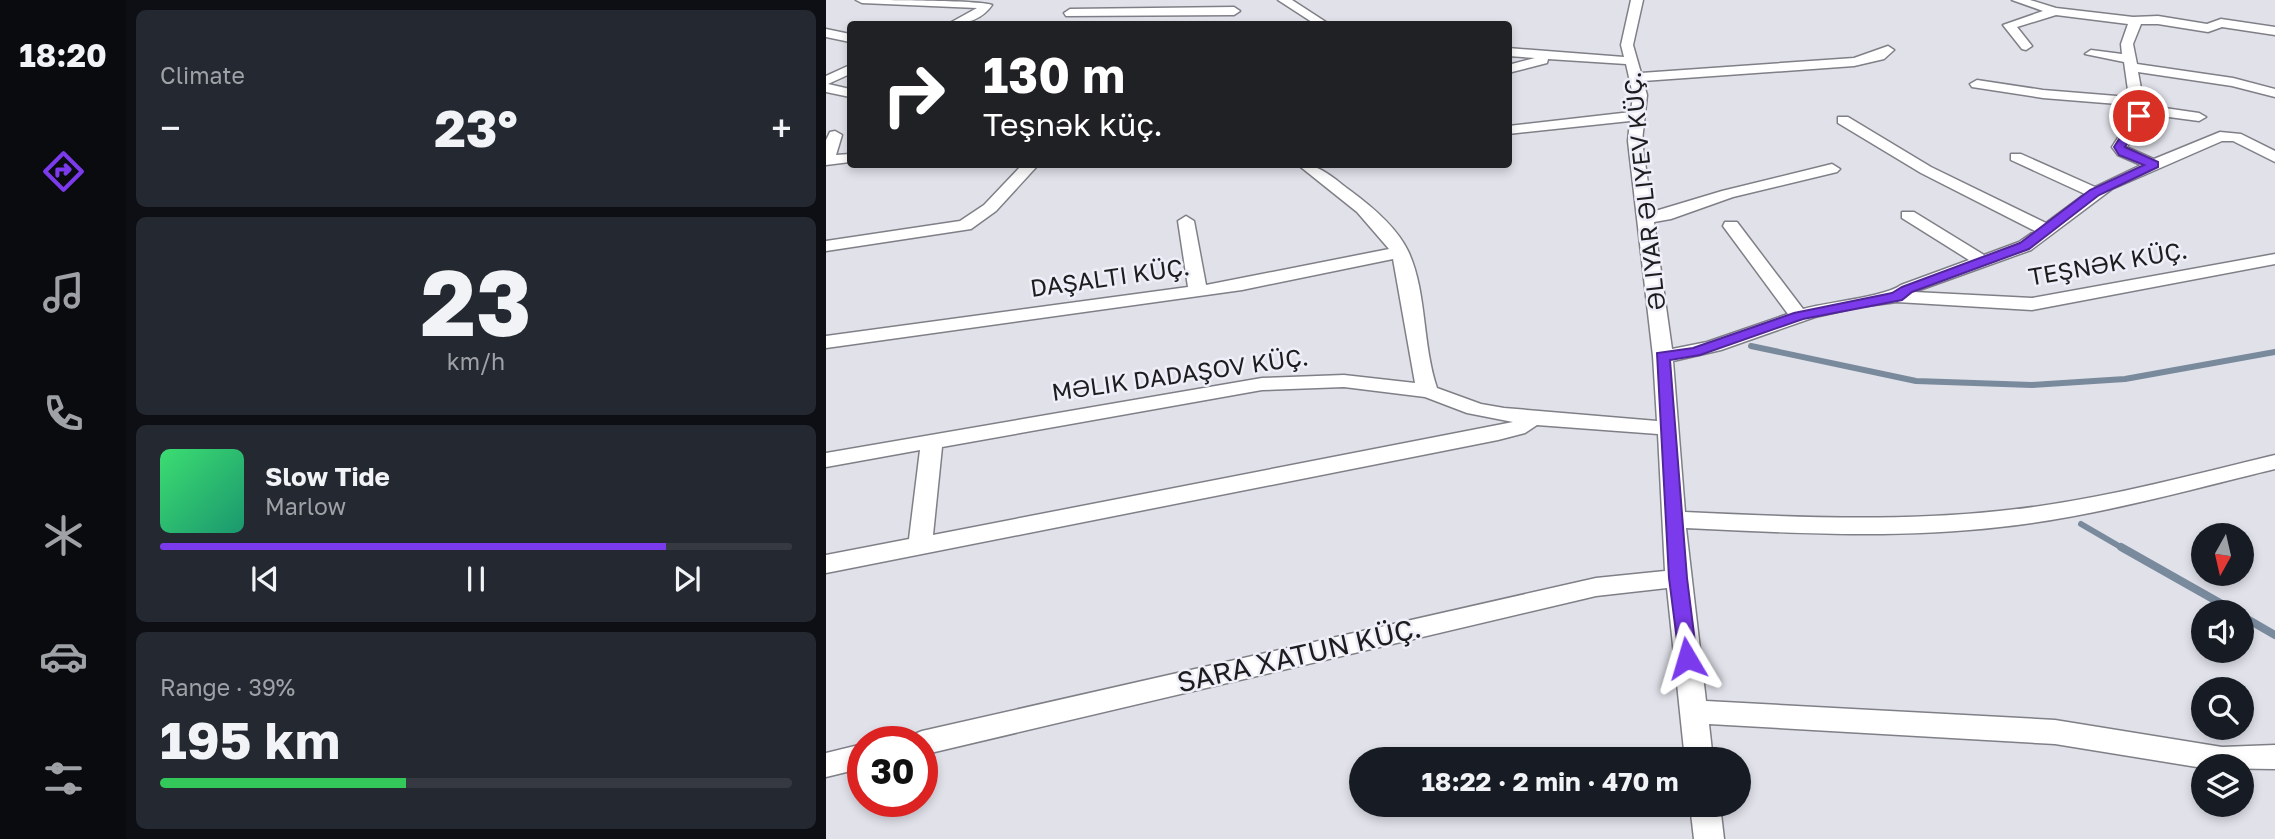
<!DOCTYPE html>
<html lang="en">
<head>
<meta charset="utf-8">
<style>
	:root { --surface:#171b24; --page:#242831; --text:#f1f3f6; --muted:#9ea1a6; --line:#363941; --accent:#7c3aed }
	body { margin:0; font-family:"Golos Text",sans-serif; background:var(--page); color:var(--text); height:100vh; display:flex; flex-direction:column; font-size:26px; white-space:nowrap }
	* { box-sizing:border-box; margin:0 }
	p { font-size:23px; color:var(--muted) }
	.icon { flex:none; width:38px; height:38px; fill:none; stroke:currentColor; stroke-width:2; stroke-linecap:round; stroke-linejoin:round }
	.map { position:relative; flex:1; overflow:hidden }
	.details { display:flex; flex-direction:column; gap:10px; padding:10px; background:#0d0f14; width:700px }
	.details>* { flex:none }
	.top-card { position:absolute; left:21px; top:21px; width:665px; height:147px; border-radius:7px; box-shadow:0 4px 10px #0003; background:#202124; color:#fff; overflow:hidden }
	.needle { width:46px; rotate:188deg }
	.fabs { position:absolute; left:1365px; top:523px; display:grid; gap:14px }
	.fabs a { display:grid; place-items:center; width:63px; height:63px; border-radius:50%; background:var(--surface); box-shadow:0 4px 10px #0003; font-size:35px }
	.speed { position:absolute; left:21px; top:726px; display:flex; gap:14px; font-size:35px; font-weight:700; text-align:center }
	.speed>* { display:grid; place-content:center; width:91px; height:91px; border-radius:50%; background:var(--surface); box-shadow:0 4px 10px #0003; line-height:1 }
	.speed .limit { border:10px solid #d22; background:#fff; color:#111 }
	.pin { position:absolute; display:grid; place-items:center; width:60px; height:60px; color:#fff; margin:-30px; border:4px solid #fff; border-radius:50%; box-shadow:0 2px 7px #0007 }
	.me { position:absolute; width:77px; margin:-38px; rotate:353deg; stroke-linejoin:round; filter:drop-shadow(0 0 5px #0008) }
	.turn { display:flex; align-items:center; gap:24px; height:147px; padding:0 21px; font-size:32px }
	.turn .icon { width:91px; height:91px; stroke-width:2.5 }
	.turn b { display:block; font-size:49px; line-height:60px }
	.big { font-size:52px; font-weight:700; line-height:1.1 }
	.details .tile { flex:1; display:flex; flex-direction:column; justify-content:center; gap:10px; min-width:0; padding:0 24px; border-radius:10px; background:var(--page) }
	.details .dial { align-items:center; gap:0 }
	.dial b { font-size:91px; line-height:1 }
	.song { display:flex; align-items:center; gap:21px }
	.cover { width:84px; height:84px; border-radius:10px; background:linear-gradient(135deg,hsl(140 70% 55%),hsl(160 70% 35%)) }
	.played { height:7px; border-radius:4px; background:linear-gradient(90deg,var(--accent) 80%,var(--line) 80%) }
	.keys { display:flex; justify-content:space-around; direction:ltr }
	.heat { display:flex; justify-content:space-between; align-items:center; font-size:38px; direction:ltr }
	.charge { height:10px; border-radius:5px; background:linear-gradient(90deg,#34c759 39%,var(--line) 0) }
	.trip { position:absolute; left:523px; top:747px; width:402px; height:70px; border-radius:35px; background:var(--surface); box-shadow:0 4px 10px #0003; font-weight:700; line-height:70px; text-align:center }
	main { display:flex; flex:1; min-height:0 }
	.menu { display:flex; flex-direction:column; width:126px; justify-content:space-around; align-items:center; background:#090b0e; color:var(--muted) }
	.menu .icon { width:49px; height:49px }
	.menu .current { color:var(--accent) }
	.menu b { font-size:32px; color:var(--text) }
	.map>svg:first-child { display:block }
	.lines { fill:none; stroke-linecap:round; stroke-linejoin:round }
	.stream-far1 { stroke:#798a9d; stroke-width:6 }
	.stream { stroke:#798a9d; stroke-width:8 }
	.minor-casing { stroke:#7f7f87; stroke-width:3 }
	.minor { fill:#fff; fill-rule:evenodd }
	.route { fill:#7c3aed; stroke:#51269a; stroke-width:2 }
	.labels { text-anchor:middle; stroke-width:5; stroke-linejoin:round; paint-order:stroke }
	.street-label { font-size:24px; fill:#1d1d20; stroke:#eeeff8 }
	.near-street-label { font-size:28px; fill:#1d1d20; stroke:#eeeff8 }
</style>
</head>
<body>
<main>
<nav class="menu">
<b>18:20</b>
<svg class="icon current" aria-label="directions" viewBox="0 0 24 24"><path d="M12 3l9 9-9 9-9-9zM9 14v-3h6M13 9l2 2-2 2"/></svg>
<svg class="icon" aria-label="music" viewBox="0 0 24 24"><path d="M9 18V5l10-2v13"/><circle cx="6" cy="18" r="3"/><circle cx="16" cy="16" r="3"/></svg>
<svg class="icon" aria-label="phone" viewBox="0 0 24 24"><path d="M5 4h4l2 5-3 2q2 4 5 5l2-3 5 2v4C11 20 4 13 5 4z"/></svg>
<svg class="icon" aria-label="climate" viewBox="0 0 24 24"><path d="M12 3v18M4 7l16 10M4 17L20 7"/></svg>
<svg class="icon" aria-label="car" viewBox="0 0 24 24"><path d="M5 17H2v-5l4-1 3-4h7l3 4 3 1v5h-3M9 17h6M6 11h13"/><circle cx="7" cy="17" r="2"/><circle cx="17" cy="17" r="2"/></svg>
<svg class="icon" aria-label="filters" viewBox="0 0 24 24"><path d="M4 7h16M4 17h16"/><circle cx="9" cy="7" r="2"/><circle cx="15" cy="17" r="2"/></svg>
</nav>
<section class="details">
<div class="tile"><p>Climate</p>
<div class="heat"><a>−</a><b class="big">23°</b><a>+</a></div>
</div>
<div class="tile dial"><b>23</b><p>km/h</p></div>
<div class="tile">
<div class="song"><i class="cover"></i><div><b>Slow Tide</b><p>Marlow</p></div></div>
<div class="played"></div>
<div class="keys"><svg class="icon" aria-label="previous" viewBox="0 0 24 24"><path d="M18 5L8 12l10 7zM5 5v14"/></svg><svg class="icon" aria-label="pause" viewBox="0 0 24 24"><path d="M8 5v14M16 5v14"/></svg><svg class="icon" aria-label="next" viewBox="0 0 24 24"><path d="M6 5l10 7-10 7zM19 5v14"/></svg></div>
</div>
<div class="tile"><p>Range · 39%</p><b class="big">195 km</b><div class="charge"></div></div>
</section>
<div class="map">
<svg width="1449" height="839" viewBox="0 0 1449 839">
	<rect width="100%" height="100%" fill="#e1e1ea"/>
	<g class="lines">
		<g class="stream-far1">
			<polyline points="925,346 1090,381 1206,385 1299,379 1449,352"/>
			<polyline points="1255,524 1298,549"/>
		</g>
		<g class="stream">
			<polyline points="1295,547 1410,612"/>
			<polyline points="1416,616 1449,635"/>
		</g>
		<g class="minor-casing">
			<g id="minor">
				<path d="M30 0C53 0 153 0 166 5 156 20 140 24 122 24L151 8 36 3Z"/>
				<polygon points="452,0 466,0 503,24 489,24"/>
				<path d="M805 0H817L807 45 815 73 1028 58 1062 46 1068 50 1058 59 1028 66 817 81 821 95 816 141 826 212 896 191 1006 164 1014 169 1011 172 907 197 845 219 828 222 846 349 881 342 962 314 897 226 899 222H911L977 309C1001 302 1059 297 1075 285L1143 260 1076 218V212H1088L1158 255 1193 242 1209 231 1095 173 1012 123V117H1022L1105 167 1220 223 1259 194 1185 160V154H1195L1269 187 1315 165 1292 155 1286 147 1306 116 1304 105 1217 98 1146 87 1144 84 1151 80 1217 90 1303 97 1298 62 1259 54 1265 50 1296 54 1295 44 1302 24 1230 15 1191 27 1206 46 1200 50 1196 49 1177 25 1217 11 1186 0H1204L1230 8 1307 17 1332 16 1381 24 1395 19 1449 27V35L1396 27 1382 32 1332 24H1315L1307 44 1311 64 1407 78 1449 89V97L1406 86 1312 72 1318 105 1373 113 1380 117 1373 121 1320 114 1301 147 1328 159 1394 132 1415 134 1449 151V162L1407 141H1396L1286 189 1205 250 1088 292 1206 298 1449 254V264L1206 310 1071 302 1033 307 989 317 895 350 847 361 859 512C963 517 1069 522 1173 511 1266 502 1358 477 1449 455V469C1358 491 1267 517 1174 527 1070 539 964 533 860 528L880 701 1229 720 1396 747 1449 745V769L1377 768 1229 744 883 724 887 760H859L841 588 770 596 96 755V742H82L86 735 96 731 770 578 839 571 832 434 711 425 699 433 672 440 0 573V555L83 539 94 450 0 467V453L436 378 518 375 589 383 567 259 416 290 0 348V336L362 287 352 221 360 216 368 221 380 285 563 249 531 212 471 164C493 164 505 176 522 189 544 205 570 226 582 251 601 291 596 344 611 388L655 404 678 408 831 421 827 356 802 141 804 121 682 134V126L805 112 807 95 800 64 722 59 721 63 682 73V65L709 58 682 56V48L798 57 795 45ZM518 387 599 397 641 413 687 422 107 535 116 447 436 390Z"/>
				<polygon points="244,9 408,7 414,11 408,15 240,16 238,13"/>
				<polygon points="0,29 24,34 24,42 0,37"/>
				<polygon points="24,65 24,74 2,84 24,89 24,97 0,92 0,76"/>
				<polygon points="9,131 16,135 10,155 24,154 24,162 0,165 0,140 4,132"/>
				<polygon points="197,164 213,164 170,211 145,229 0,251 0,241 134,221 158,205"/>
				<polygon points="37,744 37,768 0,777 0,753"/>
				<polygon points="864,805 894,805 898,839 868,839"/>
			</g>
		</g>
		<use href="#minor" class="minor"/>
	</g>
	<polygon class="route" points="1309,114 1319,116 1299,147 1332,162 1332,167 1273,195 1203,249 1086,292 1076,300 977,319 874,355 844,360 861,578 871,658 868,664 854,664 843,578 831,353 867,348 968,313 1066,293 1076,287 1194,243 1264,190 1318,165 1293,155 1288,147"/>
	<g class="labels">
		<g class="street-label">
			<text transform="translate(819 191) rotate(-96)" y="8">ƏLIYAR ƏLIYEV KÜÇ.</text>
			<text transform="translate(1282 264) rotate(-10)" y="8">TEŞNƏK KÜÇ.</text>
			<text transform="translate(284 278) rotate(-8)" y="8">DAŞALTI KÜÇ.</text>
			<text transform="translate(354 375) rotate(-8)" y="8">MƏLIK DADAŞOV KÜÇ.</text>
		</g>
		<g class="near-street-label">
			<text transform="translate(473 655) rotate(-13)" y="10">SARA XATUN KÜÇ.</text>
		</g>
	</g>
</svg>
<div class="fabs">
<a><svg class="needle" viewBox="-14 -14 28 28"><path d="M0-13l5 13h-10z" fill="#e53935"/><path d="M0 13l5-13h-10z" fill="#9ea1a6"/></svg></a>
<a><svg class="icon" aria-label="sound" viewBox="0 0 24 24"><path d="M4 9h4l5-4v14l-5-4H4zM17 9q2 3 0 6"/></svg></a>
<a><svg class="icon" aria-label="search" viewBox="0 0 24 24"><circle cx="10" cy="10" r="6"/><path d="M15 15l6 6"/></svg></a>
<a><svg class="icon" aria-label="layers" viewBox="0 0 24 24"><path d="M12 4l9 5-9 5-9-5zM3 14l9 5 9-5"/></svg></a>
</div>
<div class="speed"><div class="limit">30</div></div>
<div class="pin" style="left:1313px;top:116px;background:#d93025"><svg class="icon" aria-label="arrive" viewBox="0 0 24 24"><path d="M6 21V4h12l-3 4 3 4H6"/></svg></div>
<svg class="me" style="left:861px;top:658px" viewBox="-20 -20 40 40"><path d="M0-17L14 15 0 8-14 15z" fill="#7c3aed" stroke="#fff" stroke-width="4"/></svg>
<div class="trip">18:22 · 2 min · 470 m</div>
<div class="top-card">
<div class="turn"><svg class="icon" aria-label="right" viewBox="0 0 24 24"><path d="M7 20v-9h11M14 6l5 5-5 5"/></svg><div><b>130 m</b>Teşnək küç.</div></div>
</div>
</div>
</main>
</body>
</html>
